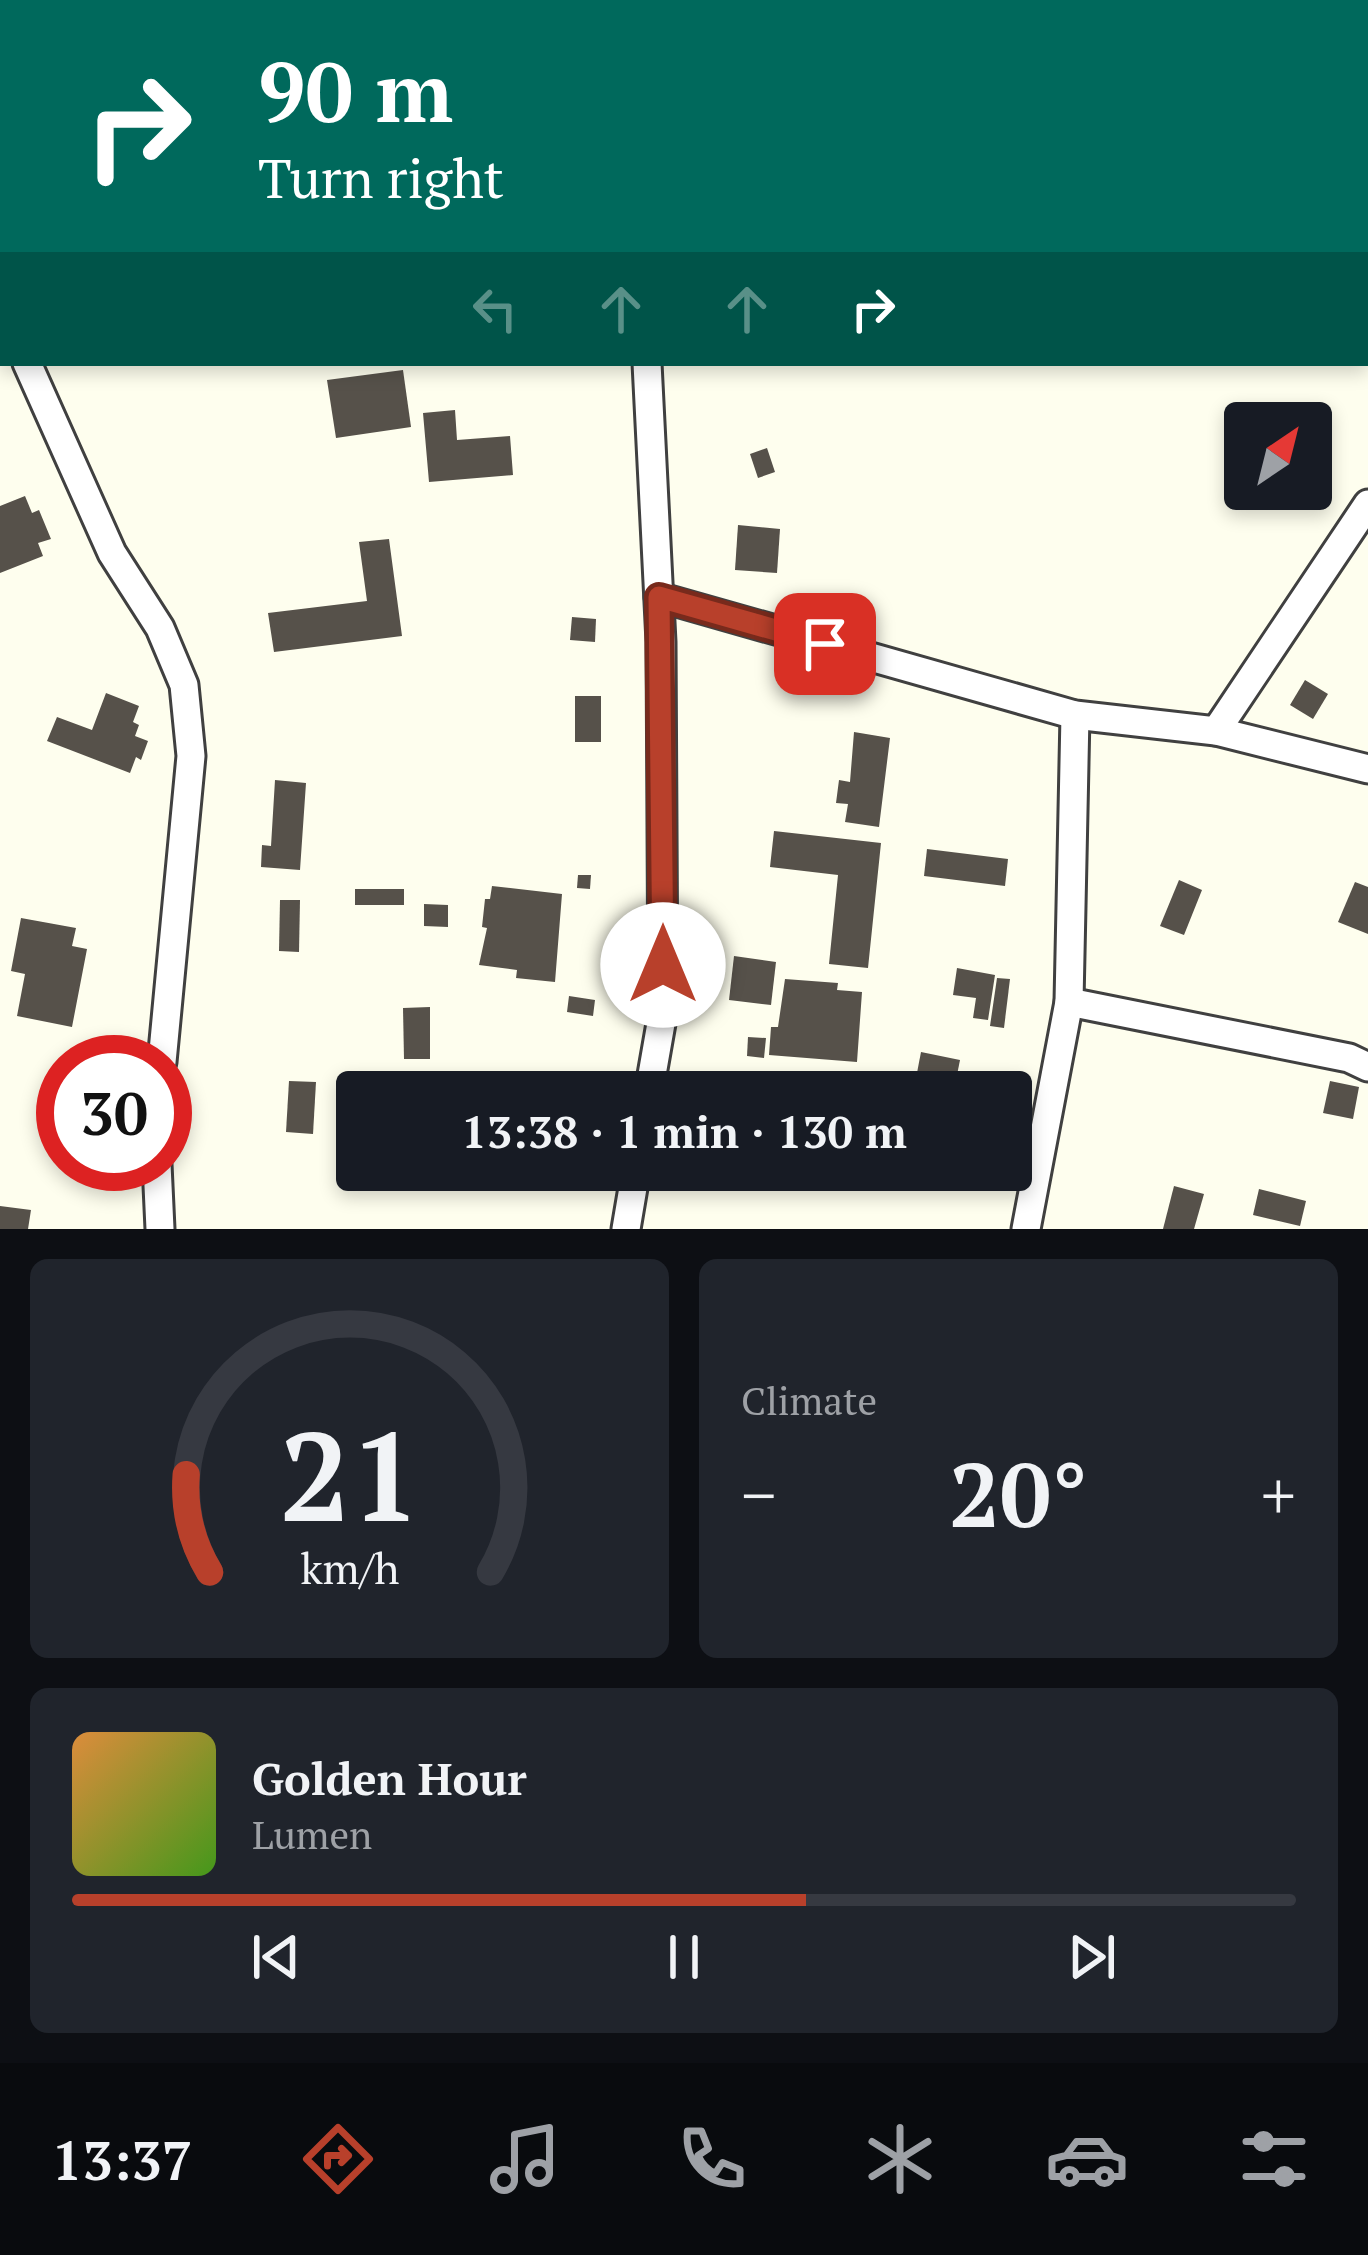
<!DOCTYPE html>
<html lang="en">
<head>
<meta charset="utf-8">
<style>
	:root { --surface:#171b24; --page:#20242c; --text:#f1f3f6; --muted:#9ea1a6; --line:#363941; --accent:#b8402b }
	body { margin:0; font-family:"PT Serif",serif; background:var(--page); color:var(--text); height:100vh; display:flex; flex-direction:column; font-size:45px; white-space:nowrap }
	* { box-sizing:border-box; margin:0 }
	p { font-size:39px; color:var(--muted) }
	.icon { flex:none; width:66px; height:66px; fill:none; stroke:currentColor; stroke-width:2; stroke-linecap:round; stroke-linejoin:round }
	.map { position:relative; height:1229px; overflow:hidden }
	.details { display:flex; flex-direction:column; gap:30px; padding:30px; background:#0d0f14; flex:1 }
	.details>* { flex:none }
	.top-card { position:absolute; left:0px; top:0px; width:1368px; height:366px; box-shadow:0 6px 18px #0003; background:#00695c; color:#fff; overflow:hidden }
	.needle { width:78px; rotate:35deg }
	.fabs { position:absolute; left:1224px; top:402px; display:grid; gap:24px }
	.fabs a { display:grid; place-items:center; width:108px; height:108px; border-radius:12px; background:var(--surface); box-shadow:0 6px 18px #0003; font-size:60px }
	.speed { position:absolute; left:36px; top:1035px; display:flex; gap:24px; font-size:60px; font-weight:700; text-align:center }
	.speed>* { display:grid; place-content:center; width:156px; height:156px; border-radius:50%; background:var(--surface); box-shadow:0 6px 18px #0003; line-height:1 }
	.speed .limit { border:18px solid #d22; background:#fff; color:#111 }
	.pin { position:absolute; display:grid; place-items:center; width:102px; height:102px; color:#fff; margin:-51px; border-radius:24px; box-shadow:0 6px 18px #0006 }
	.me { position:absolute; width:132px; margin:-66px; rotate:0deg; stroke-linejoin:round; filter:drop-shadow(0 0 9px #0008) }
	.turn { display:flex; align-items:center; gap:42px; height:252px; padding:0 60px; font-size:54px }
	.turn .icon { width:156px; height:156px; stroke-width:2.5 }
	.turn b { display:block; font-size:84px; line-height:102px }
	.lanes { display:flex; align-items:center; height:114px; padding:0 60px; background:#0003; justify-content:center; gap:60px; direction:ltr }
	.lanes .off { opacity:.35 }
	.big { font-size:90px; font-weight:700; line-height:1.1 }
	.details .tile { flex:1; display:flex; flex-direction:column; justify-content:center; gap:18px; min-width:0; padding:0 42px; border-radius:18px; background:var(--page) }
	.details .dial { align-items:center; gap:0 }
	.dial svg { height:312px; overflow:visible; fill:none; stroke:var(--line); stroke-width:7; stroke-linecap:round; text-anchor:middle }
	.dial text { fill:var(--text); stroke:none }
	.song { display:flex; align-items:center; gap:36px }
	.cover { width:144px; height:144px; border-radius:18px; background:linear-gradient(135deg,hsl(30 70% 55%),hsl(100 70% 35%)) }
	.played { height:12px; border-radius:6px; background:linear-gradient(90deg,var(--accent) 60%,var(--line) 60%) }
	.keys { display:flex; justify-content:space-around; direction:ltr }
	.heat { display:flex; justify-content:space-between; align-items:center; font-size:66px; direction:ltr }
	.details .tiles { flex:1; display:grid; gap:30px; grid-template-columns:1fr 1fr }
	.tile:last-child { grid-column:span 2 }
	.trip { position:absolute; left:336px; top:1071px; width:696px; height:120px; border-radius:12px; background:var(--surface); box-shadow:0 6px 18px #0003; font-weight:700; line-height:120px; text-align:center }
	.menu { display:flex; height:192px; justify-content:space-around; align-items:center; background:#090b0e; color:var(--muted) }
	.menu .icon { width:84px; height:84px }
	.menu .active { color:var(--accent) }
	.menu b { font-size:54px; color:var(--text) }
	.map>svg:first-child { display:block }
	.building { fill:#56514a }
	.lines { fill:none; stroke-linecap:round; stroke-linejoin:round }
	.street-casing { stroke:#404040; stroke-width:33 }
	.street { stroke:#fff; stroke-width:27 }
	.route-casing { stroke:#782a1c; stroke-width:30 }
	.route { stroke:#b8402b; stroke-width:21 }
</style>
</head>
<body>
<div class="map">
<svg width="1368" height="1229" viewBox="0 0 1368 1229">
	<rect width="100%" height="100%" fill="#fefeee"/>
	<g class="building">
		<polygon points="403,370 411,427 336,438 327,380"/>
		<polygon points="455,410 457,440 510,436 513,475 429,482 423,413"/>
		<polygon points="767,448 775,472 758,478 750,454"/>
		<polygon points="25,496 32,513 39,510 51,539 38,543 43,556 0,573 0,506"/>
		<polygon points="738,525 780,529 777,573 735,570"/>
		<polygon points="389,539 402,636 274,652 268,613 367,601 359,542"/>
		<polygon points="572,617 596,619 595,642 570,640"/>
		<polygon points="1305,680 1328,694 1313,719 1290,705"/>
		<polygon points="106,693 139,706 133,722 139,725 135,736 148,741 141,760 136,757 130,773 47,741 57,717 92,730"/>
		<rect x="575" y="696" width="26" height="46"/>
		<polygon points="854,732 890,738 879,827 845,822 848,804 836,803 839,780 850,782"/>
		<polygon points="275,780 306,783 300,870 261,867 262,845 271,846"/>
		<polygon points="774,831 881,843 868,968 829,964 838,875 770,867"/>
		<polygon points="927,849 1008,859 1005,886 924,876"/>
		<polygon points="578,875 591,875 590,889 577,888"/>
		<polygon points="1179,880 1202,890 1184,935 1160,926"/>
		<polygon points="1355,882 1368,887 1368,934 1338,922"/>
		<polygon points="492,886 562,894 555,982 516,978 517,970 479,965 487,928 482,927 485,899 490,899"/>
		<rect x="355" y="889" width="49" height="16"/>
		<polygon points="280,900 300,900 299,952 279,951"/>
		<polygon points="424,904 448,905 448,927 424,926"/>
		<polygon points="21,918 76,928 72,946 87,949 72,1027 17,1016 25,974 11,971"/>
		<polygon points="734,956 776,962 771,1005 729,1000"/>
		<polygon points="957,968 995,975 988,1020 973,1018 976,998 953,995"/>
		<polygon points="997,978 1010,979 1004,1028 990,1026"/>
		<polygon points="785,979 838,983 837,990 862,992 857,1062 769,1055 771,1027 778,1027"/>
		<polygon points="569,996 595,1000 593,1016 567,1012"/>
		<polygon points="430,1007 430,1059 404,1059 403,1008"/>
		<polygon points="748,1037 766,1038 764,1058 747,1056"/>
		<polygon points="921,1052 960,1060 955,1085 916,1078"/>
		<polygon points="289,1081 316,1082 313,1134 286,1132"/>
		<polygon points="1330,1081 1359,1087 1353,1119 1323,1113"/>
		<polygon points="829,1170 855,1170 855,1177 829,1176"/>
		<polygon points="1174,1186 1204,1194 1194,1229 1163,1229"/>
		<polygon points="1259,1189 1306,1201 1300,1226 1253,1215"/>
		<polygon points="0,1206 31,1210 28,1229 0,1229"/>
	</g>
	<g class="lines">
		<g class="street-casing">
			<g id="street">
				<polyline points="280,0 280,3"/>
				<polyline points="621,0 621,3"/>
				<polyline points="1336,0 1336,3"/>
				<polyline points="1365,87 1368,92"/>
				<polyline points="0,256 3,254"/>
				<polyline points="0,296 3,303"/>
				<polyline points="27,363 112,553 160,628 184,685 191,756 162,1062"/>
				<polyline points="647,363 661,642 663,1012 649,1092"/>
				<polyline points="659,597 1075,715 1216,731 1368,769"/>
				<polyline points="1216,731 1368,504"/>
				<polyline points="1069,1002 1349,1058 1368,1067"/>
				<polyline points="157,1164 160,1229"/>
				<polyline points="626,1229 636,1170"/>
				<polyline points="1026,1229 1069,1002 1075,715"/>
			</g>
		</g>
		<use href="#street" class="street"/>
	</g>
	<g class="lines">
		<g class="route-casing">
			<polyline id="route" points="663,965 659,597 825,644"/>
		</g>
		<use href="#route" class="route"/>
	</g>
</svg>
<div class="fabs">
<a><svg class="needle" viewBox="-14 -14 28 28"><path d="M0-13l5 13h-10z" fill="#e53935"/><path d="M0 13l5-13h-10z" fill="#9ea1a6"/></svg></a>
</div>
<div class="speed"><div class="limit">30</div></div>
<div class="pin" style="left:825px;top:644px;background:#d93025"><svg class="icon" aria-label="arrive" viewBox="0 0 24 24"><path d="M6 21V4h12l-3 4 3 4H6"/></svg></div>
<svg class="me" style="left:663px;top:965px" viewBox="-20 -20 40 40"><circle r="19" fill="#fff"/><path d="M0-13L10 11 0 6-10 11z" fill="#b8402b"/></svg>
<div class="trip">13:38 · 1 min · 130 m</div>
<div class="top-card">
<div class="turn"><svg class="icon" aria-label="right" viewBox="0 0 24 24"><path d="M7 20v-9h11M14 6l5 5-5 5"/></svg><div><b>90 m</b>Turn right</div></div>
<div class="lanes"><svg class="icon off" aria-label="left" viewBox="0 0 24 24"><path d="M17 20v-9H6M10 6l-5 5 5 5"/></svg><svg class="icon off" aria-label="ahead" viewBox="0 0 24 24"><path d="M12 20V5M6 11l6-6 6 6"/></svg><svg class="icon off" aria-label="ahead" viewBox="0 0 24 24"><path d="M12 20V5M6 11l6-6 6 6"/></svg><svg class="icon" aria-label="right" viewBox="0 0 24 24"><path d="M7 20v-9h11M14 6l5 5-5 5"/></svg></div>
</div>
</div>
<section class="details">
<div class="tiles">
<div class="tile dial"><svg viewBox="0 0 100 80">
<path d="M14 69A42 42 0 1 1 86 69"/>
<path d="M14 69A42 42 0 0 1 8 44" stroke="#b8402b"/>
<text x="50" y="56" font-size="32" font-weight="700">21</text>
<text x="50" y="72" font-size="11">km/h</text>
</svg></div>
<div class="tile"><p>Climate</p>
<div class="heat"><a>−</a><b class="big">20°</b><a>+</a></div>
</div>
<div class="tile">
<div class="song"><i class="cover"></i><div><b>Golden Hour</b><p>Lumen</p></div></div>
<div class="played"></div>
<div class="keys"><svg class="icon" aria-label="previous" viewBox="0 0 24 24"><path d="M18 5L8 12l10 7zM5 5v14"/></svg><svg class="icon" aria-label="pause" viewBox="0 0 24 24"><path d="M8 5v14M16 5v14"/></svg><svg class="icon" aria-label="next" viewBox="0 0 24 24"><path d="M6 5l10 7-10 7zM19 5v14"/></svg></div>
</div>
</div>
</section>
<nav class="menu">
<b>13:37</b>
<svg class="icon active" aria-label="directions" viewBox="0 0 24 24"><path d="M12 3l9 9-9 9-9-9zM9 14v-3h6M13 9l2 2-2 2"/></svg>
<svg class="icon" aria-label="music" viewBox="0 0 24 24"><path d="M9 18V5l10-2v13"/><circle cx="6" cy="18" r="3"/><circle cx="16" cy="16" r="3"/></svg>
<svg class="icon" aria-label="phone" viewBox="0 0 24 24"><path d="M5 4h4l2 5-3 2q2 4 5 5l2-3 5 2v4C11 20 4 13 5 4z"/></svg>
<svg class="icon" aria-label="climate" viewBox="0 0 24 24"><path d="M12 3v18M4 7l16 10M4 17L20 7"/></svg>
<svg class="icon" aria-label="car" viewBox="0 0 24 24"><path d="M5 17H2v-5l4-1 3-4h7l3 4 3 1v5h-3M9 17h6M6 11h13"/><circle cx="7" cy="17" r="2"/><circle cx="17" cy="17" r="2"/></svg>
<svg class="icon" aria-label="filters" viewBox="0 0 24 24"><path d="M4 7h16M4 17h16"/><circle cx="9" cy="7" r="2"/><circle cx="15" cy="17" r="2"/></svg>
</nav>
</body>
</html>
